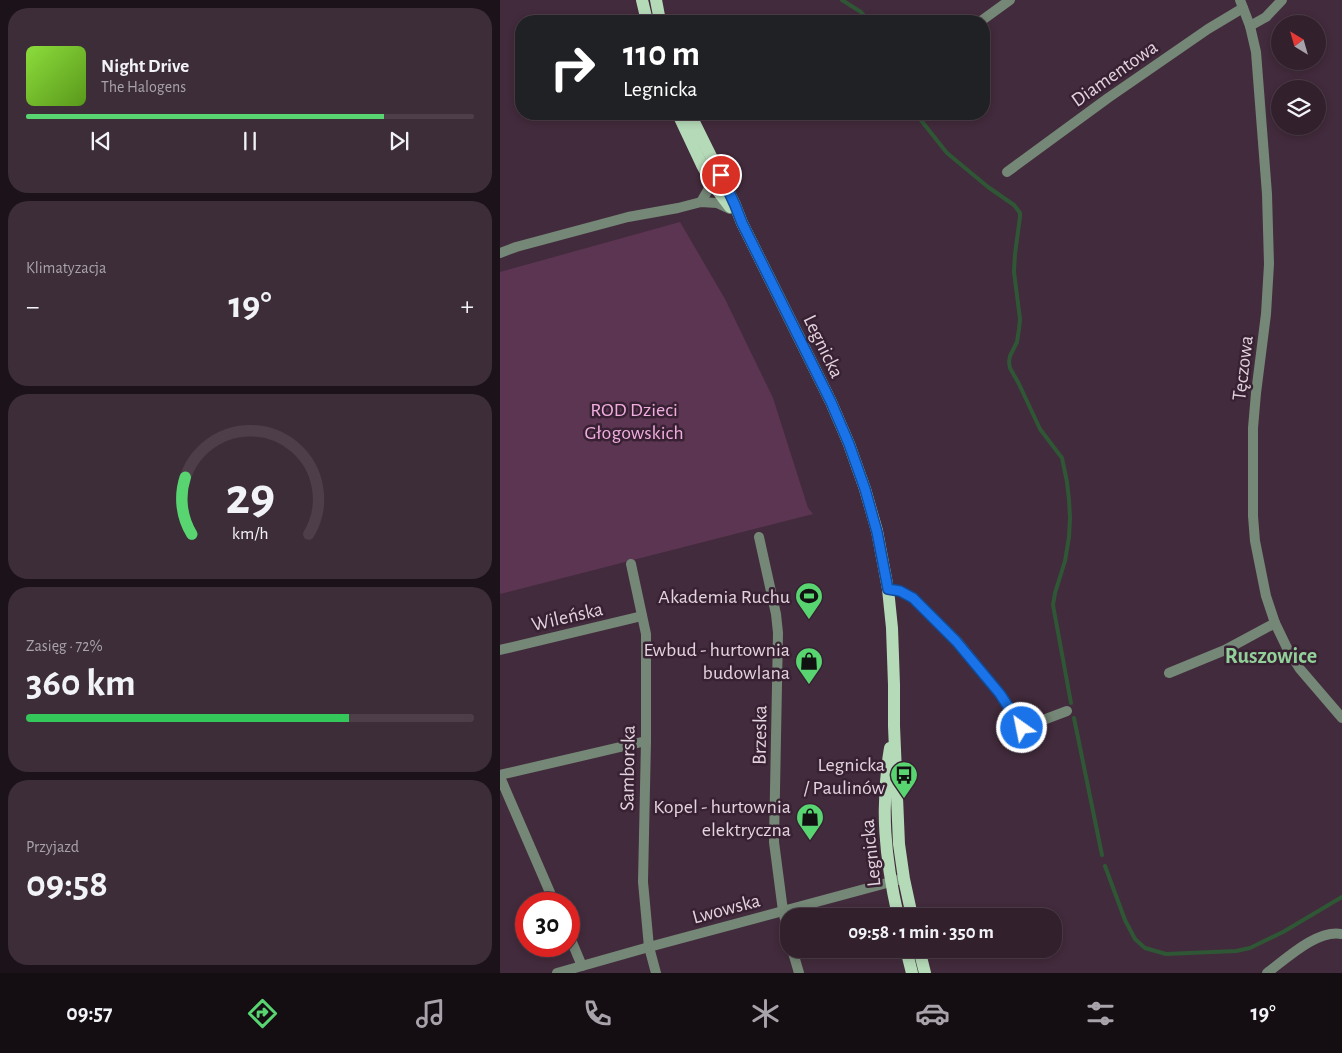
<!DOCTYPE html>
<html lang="pl">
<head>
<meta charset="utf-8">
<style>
	:root { --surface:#32202d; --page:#3d2d39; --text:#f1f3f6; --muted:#a8a3aa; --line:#4d3e49; --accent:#58d570 }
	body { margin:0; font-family:"Alegreya Sans",sans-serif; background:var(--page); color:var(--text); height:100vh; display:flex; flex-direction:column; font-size:19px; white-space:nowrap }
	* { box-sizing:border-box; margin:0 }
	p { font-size:16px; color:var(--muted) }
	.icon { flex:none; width:28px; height:28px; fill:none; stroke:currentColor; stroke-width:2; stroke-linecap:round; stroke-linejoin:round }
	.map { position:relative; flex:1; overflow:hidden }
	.drawer { display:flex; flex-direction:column; gap:8px; padding:8px; background:#1c1219; width:500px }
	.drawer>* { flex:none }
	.guide { position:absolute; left:15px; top:15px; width:475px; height:105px; border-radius:20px; box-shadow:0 2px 8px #0003,0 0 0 1px var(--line); background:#202124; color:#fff; overflow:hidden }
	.needle { width:32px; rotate:323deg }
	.controls { position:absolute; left:771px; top:15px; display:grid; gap:10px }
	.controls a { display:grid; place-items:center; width:55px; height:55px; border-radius:50%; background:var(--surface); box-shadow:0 2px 8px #0003,0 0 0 1px var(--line); font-size:25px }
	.speed { position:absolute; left:15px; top:892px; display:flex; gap:10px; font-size:25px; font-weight:700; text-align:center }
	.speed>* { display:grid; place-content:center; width:65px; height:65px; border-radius:50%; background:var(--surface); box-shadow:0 2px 8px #0003,0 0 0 1px var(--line); line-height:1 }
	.speed .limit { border:8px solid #d22; background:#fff; color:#111 }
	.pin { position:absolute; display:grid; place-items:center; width:42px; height:42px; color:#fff; margin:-21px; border:2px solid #fff; border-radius:50%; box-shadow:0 1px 5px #0007 }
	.me { position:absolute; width:55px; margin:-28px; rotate:327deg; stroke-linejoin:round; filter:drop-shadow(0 0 4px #0008) }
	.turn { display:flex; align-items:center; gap:18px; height:105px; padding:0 25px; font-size:22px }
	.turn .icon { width:65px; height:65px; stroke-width:2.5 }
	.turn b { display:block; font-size:35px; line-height:42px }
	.big { font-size:38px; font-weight:600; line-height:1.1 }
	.drawer .card { flex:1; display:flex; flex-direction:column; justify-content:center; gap:8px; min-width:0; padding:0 18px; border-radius:20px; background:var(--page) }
	.drawer .dial { align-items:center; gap:0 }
	.dial svg { height:130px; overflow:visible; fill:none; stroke:var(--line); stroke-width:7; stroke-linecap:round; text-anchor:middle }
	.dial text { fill:var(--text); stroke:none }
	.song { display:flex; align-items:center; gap:15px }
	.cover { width:60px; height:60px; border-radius:8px; background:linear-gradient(135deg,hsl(90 70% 55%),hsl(90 70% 35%)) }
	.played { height:5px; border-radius:2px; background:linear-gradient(90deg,var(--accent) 80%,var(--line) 80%) }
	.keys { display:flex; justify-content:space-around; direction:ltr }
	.heat { display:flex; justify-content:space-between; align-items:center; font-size:28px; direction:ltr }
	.charge { height:8px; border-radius:4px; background:linear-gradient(90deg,#34c759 72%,var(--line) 0) }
	.trip { position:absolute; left:280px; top:908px; width:282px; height:50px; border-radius:20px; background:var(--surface); box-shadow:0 2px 8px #0003,0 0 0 1px var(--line); font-weight:600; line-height:50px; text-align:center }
	.menu { display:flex; height:80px; justify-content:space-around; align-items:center; background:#140d12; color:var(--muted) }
	.menu .icon { width:35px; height:35px }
	.menu .selected { color:var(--accent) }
	.menu b { font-size:22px; color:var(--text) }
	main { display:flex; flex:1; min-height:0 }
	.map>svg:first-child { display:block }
	.garden { fill:#5c3553 }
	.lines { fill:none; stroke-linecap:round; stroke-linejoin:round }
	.stream { stroke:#2f5735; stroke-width:4 }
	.minor { stroke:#758776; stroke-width:10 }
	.tertiary { stroke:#758776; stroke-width:10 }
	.primary { stroke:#b5dab8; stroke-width:12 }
	.route-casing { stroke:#114b97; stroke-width:12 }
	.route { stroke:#1a73e8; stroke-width:9 }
	.labels { text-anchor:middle; stroke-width:5; stroke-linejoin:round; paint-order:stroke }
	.street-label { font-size:20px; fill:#e3d3de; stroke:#372132 }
	.park-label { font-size:20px; fill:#f1ade0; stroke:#372132 }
	.poi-label { font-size:20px; fill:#e3d3de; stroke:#372132; text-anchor:end }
	.quarter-label { font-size:22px; font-weight:bold; fill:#92d099; stroke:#372132 }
</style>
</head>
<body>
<main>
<section class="drawer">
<div class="card">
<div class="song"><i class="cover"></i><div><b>Night Drive</b><p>The Halogens</p></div></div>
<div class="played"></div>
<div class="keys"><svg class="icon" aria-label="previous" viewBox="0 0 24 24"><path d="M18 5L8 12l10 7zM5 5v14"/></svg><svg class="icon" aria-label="pause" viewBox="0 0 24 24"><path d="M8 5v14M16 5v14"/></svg><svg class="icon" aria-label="next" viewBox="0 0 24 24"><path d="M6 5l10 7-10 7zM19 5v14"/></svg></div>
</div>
<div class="card"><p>Klimatyzacja</p>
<div class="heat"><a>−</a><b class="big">19°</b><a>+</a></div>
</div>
<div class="card dial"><svg viewBox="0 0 100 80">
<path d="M14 69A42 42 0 1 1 86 69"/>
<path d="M14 69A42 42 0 0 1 10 34" stroke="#58d570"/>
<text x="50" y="56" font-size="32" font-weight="700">29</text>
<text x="50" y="72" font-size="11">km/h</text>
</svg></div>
<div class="card"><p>Zasięg · 72%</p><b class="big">360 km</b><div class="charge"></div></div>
<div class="card"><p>Przyjazd</p><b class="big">09:58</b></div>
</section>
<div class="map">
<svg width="842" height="973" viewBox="0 0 842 973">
	<rect width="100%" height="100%" fill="#422b3c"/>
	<polygon class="garden" points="180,222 225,299 273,398 308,508 313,514 0,594 0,272"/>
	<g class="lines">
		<g class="stream">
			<polyline points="342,0 361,12 369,21"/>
			<polyline points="416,114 447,153 488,187 514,205 520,213 520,217 515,254 514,272 520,319 519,329 517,342 510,356 509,362 510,368 519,384 540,429 562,458 567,482 569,500 570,518 569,537 565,561 555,593 553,605 571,703"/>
			<polyline points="574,718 602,855"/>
			<polyline points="605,866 625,920 635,939 645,948 666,954 736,951 750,948 783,932 842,897"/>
		</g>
		<g class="minor">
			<polyline points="481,21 510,0"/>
			<polyline points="750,26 766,17 782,0"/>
			<polyline points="507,172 608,98 708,29 743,8"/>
			<polyline points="201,202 212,183 213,176"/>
			<polyline points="0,253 16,247 128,217 178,208 201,202 217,203 230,209"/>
			<polyline points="259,537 276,614 278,633 274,842 283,911 289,935"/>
			<polyline points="131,564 146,634 146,741 143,882 149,947 156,973"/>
			<polyline points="388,589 400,591 413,598 457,641 500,694 522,728 567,711"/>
			<polyline points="0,650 142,616"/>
			<polyline points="669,673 725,650 775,623"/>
			<polyline points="0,775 146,741"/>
			<polyline points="0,777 55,904"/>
			<polyline points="69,935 82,966"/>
			<polyline points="292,949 299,973"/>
			<polyline points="57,973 149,947 398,880"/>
			<path d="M767 973C786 959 817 929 842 934"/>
		</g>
		<polyline class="tertiary" points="740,0 750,26 756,52 767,194 769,264 766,314 756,393 753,428 753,516 755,541 766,596 775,623 788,650 800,669 842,718"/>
		<g class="primary">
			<polyline points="142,0 147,21"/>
			<polyline points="156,0 160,21"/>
			<polyline points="178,114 202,165 212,183 230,207"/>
			<polyline points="190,114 235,205 242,223 331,402 349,444 365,489 377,531 388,589 392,628 394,685 394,726 399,844 404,879 412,916"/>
			<path d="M390 748C380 808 385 858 398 916"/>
			<polyline points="406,949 412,973"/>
			<polyline points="419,949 425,973"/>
		</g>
	</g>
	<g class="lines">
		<g class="route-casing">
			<polyline id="route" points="221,175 235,205 242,223 331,402 349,444 365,489 377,532 388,589 400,591 413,598 456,641 500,694 522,728"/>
		</g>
		<use href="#route" class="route"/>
	</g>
	<defs>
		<g id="stadium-pin" transform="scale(1.4375)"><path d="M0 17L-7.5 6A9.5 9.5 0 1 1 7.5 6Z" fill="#58d570" stroke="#372132"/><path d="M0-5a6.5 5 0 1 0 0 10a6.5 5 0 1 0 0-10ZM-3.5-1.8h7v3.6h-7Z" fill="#111"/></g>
		<g id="shop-pin" transform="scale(1.4375)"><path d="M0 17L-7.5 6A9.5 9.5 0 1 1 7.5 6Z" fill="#58d570" stroke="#372132"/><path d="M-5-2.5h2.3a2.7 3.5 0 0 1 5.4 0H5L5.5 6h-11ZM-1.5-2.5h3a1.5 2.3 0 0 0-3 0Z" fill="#111"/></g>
		<g id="bus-pin" transform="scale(1.4375)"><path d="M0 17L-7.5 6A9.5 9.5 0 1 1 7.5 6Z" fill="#58d570" stroke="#372132"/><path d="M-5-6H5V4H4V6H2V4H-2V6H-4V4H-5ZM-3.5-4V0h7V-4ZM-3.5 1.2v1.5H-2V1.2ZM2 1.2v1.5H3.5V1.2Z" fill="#111"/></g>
	</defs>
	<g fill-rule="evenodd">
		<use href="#stadium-pin" x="309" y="596"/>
		<use href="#shop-pin" x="309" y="661"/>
		<use href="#bus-pin" x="404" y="775"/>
		<use href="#shop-pin" x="310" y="817"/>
	</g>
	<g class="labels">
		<g class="street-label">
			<text transform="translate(614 73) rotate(-35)" y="7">Diamentowa</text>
			<text transform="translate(324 346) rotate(64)" y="7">Legnicka</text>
			<text transform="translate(742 368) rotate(-83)" y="7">Tęczowa</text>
			<text transform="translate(67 616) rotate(-13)" y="7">Wileńska</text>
			<text transform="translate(259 735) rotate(-89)" y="7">Brzeska</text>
			<text transform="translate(127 768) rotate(-89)" y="7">Samborska</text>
			<text transform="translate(370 853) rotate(-96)" y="7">Legnicka</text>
			<text transform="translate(226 908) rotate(-15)" y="7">Lwowska</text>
		</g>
		<g class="park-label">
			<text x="134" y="416">ROD Dzieci<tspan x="134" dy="23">Głogowskich</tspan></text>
		</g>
		<g class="poi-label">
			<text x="290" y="603">Akademia Ruchu</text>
			<text x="290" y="656">Ewbud - hurtownia<tspan x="290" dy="23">budowlana</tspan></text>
			<text x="385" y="771">Legnicka<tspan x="385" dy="23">/ Paulinów</tspan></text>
			<text x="291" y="813">Kopel - hurtownia<tspan x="291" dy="23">elektryczna</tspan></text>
		</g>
		<g class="quarter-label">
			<text x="771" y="663">Ruszowice</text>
		</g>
	</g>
</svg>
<div class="controls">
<a><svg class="needle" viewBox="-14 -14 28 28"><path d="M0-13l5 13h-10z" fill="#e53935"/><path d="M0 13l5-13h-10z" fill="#a8a3aa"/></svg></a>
<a><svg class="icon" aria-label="layers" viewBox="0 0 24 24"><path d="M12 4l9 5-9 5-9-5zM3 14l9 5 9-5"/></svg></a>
</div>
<div class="speed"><div class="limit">30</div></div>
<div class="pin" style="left:221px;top:175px;background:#d93025"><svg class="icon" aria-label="arrive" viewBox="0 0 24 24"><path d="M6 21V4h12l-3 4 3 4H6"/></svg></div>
<svg class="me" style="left:522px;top:728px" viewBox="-20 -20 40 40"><circle r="17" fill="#1a73e8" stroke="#fff" stroke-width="3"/><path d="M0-11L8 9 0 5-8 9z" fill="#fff"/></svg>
<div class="trip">09:58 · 1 min · 350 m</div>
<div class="guide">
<div class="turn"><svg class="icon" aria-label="right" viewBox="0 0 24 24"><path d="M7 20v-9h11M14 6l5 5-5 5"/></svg><div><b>110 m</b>Legnicka</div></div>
</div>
</div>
</main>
<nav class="menu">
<b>09:57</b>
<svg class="icon selected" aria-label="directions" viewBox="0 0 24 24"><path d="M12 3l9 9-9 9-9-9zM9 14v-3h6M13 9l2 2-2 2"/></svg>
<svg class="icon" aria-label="music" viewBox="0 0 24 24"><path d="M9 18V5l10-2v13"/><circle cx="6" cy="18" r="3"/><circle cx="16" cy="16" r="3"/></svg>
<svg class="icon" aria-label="phone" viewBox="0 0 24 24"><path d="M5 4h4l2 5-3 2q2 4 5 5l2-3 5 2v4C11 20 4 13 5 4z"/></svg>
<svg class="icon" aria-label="climate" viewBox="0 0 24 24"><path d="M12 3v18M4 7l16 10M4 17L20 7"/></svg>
<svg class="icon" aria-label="car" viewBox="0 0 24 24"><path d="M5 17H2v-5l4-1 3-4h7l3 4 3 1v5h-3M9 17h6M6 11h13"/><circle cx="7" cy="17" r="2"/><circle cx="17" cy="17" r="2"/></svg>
<svg class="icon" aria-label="filters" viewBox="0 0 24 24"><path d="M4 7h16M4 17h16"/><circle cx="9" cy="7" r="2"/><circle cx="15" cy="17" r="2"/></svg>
<b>19°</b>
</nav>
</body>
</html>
